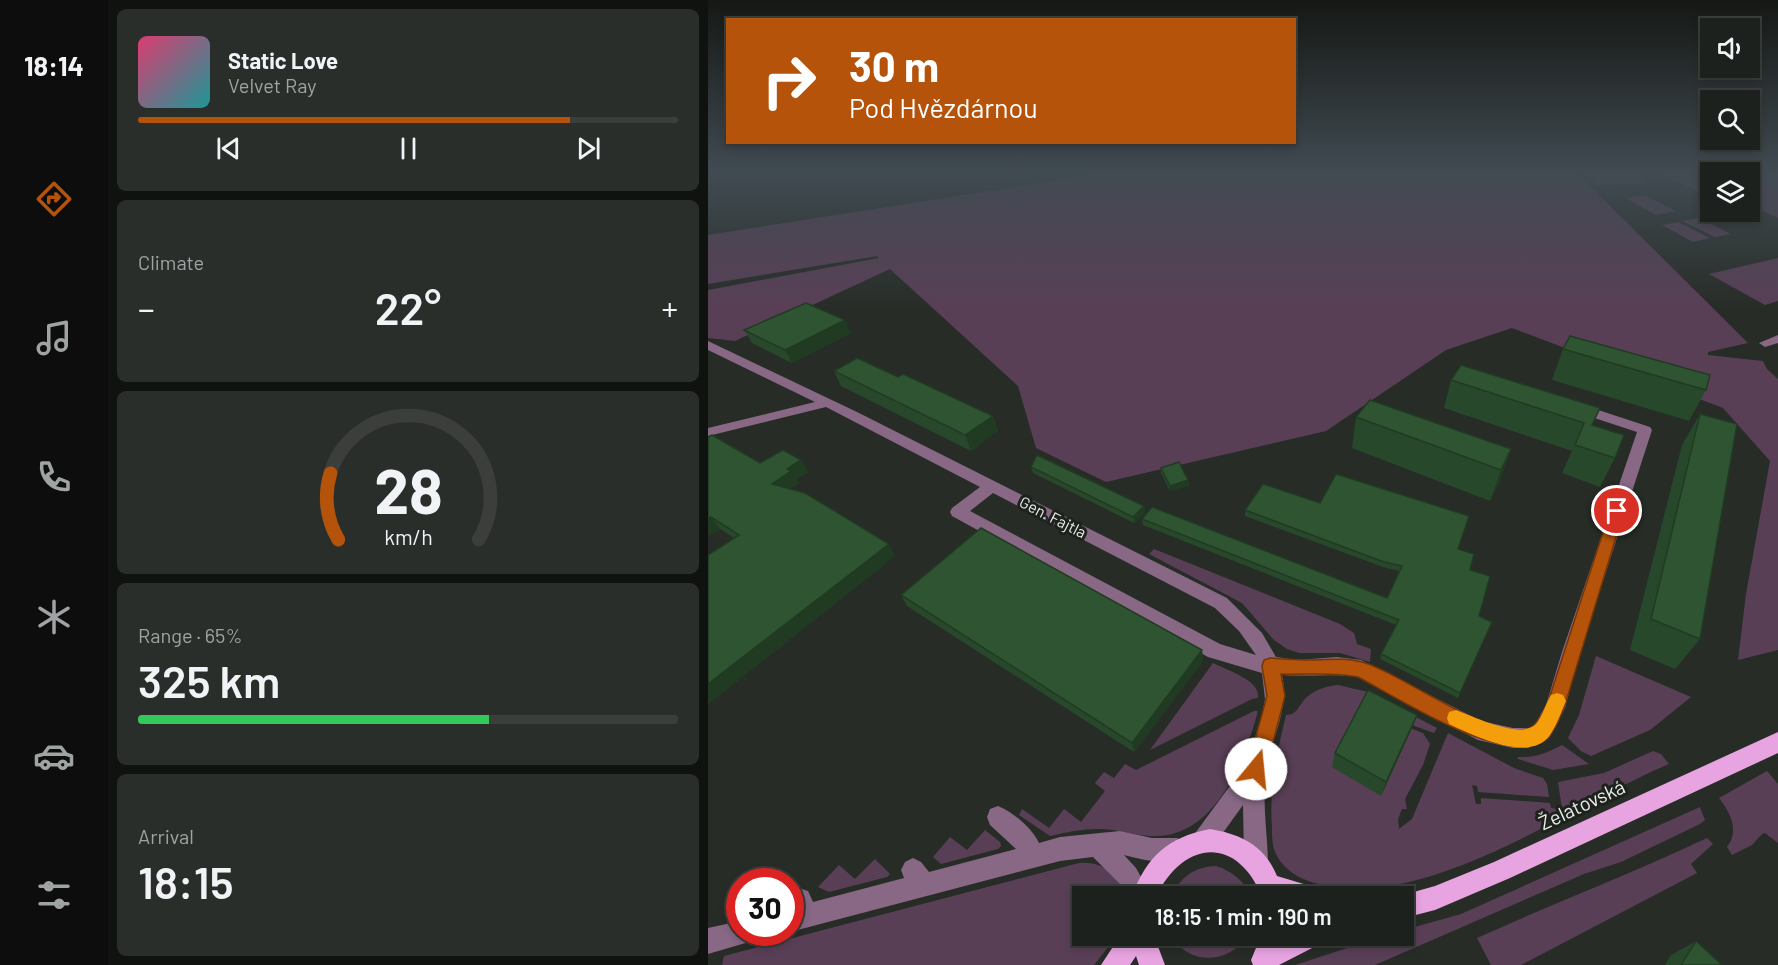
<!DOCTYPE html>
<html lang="en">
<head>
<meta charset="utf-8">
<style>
	:root { --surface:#1d211d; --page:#2a2e2a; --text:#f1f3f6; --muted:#a0a3a4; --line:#3b3e3b; --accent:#b45309 }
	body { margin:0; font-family:Barlow,sans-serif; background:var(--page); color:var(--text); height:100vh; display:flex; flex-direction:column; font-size:22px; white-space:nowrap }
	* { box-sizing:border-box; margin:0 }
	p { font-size:20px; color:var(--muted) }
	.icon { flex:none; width:33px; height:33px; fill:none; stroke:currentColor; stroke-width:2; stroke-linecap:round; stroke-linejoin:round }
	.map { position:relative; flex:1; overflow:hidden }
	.side { display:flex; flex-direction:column; gap:9px; padding:9px; background:#101210; width:600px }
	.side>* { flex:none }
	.top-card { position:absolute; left:18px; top:18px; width:570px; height:126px; border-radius:0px; box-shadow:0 3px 9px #0003,0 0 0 2px var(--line); background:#b45309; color:#fff; overflow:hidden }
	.buttons { position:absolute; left:992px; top:18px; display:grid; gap:12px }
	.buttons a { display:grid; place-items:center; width:60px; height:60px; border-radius:0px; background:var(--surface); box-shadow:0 3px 9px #0003,0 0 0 2px var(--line); font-size:30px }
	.speed { position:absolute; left:18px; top:868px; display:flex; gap:12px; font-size:30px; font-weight:700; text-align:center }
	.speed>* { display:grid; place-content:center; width:78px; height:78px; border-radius:50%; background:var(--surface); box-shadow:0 3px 9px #0003,0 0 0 2px var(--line); line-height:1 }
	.speed .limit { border:9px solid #d22; background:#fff; color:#111 }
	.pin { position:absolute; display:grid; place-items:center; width:51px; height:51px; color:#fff; margin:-26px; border:3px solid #fff; border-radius:50%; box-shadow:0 2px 6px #0007 }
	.me { position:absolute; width:66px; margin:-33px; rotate:17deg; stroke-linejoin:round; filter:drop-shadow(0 0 4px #0008) }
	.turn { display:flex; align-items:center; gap:21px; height:126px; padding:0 24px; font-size:27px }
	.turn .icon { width:78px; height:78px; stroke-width:2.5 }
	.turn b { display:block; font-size:42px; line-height:51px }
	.big { font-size:45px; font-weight:600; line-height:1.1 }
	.side .widget { flex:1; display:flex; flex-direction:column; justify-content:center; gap:9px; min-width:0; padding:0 21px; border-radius:9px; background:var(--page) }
	.side .dial { align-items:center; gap:0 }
	.dial svg { height:156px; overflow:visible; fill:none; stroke:var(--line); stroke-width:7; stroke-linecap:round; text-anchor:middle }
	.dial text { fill:var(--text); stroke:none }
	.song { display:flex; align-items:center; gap:18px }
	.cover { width:72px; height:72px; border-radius:9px; background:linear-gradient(135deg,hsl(340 70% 55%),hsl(180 70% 35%)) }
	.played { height:6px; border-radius:3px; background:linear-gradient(90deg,var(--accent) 80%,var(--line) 80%) }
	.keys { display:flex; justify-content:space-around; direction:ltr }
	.heat { display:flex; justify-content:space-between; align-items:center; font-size:33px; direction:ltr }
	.charge { height:9px; border-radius:4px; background:linear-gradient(90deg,#34c759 65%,var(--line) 0) }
	.trip { position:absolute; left:364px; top:886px; width:342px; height:60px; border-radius:0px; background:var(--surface); box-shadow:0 3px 9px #0003,0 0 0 2px var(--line); font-weight:600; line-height:60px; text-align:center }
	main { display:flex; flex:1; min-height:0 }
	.tab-bar { display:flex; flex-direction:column; width:108px; justify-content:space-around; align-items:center; background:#0c0d0c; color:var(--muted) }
	.tab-bar .icon { width:42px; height:42px }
	.tab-bar .selected { color:var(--accent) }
	.tab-bar b { font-size:27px; color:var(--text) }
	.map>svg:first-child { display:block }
	.green { fill:#593f56 }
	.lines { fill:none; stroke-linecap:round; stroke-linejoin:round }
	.minor { fill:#886885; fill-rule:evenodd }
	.major { fill:#e7a4e1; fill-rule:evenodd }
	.wall { fill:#28482b }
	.shaded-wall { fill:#213b23 }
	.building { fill:#2f5432; stroke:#213b23; stroke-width:1.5 }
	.route { fill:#b45309; stroke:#753606; stroke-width:1.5 }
	.slow { fill:#f59e0b }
	.labels { text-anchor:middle; stroke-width:6; stroke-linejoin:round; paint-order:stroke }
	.street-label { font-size:16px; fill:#eaedea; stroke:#1d221d }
	.near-street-label { font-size:20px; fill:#eaedea; stroke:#1d221d }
</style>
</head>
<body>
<main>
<nav class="tab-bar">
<b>18:14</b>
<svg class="icon selected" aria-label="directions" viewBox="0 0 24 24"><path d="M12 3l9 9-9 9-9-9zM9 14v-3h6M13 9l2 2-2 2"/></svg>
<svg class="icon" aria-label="music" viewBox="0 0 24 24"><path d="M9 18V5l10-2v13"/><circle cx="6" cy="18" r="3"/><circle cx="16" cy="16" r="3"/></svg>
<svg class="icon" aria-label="phone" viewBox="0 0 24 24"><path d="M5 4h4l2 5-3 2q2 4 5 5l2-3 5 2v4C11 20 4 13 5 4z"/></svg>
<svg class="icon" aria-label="climate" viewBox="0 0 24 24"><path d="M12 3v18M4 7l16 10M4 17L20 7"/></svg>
<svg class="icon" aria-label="car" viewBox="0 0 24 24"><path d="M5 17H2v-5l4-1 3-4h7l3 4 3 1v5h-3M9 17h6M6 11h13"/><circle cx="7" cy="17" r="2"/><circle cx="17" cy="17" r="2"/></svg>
<svg class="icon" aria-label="filters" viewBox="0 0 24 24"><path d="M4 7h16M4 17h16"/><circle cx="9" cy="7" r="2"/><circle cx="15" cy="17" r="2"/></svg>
</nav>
<section class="side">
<div class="widget">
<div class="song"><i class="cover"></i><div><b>Static Love</b><p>Velvet Ray</p></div></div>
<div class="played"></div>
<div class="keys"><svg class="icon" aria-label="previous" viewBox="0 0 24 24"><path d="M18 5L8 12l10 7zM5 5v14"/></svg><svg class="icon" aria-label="pause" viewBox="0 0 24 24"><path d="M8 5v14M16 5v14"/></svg><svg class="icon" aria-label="next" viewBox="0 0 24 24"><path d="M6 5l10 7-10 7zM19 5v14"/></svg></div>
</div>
<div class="widget"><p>Climate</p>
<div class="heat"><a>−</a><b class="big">22°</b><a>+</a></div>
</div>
<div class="widget dial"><svg viewBox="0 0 100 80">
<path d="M14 69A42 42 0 1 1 86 69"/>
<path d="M14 69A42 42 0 0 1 10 35" stroke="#b45309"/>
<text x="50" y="56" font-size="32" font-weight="700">28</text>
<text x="50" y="72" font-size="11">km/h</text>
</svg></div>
<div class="widget"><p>Range · 65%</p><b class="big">325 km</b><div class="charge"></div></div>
<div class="widget"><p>Arrival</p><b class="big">18:15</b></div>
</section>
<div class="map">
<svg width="1070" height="965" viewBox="0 0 1070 965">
	<rect width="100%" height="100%" fill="#272c27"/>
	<g class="green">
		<polygon points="389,174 870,174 1040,343 1000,352 1000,355 1055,361 1059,369 1070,379 1070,650 1030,660 1038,594 1062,461 1015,408 804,328 738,350 618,431 398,482 328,448 310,386 182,269 27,341 0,338 0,290 171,258 169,256 0,284 0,235"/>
		<polygon points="876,174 928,174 940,184 889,185"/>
		<polygon points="952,174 1002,174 1002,188 971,175 1002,190 1002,197"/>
		<polygon points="1041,174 1070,174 1070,218 1041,205"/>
		<polygon points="936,195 968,211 948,215 917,198"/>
		<polygon points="991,218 1023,234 1007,237 974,221"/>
		<polygon points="970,222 1002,238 985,242 954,225"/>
		<polygon points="1070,258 1070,301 1057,305 1001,274"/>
		<polygon points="446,549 632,624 646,633 649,644 663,649 662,662 632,653 591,653 579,649 566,640 534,603 441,554"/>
		<polygon points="888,656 983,697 942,730 883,756 873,751 860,738 871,715"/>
		<path d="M505 663C518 670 553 680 550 698L544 699 442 750Z"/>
		<path d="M630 685 660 692 729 728 726 733 704 725 702 728 715 733 722 744 715 765 697 799 699 809H694L690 819 691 829 704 819 740 733 806 768 835 778 839 784 841 797 770 792 769 786 764 785 768 804H773V798L842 803 843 808 854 809 850 782 896 773 945 751 953 754 961 764C863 805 717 914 607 883 591 879 575 869 568 854 564 846 564 836 564 827 561 788 569 753 578 715 590 715 591 704 599 697 608 689 619 686 630 685Z"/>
		<path d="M546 711H550C537 759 509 833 451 836 435 837 420 832 405 830 383 827 364 831 342 836L311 815 314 809 341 828 356 809 373 822 397 791 387 783 396 772 406 778 417 764 428 770Z"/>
		<path d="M854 745 881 764 845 770 810 759V757C827 758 839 753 854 745Z"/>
		<path d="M1059 771 1070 784V843L1057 833 1054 834 1044 845 1024 855 1019 847C1032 831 1022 812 1011 798Z"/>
		<polygon points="992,807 997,820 992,824 913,862 876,874 667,965 587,965 676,936 696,936 696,930 753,914"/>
		<polygon points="277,830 292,842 293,846 290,849 233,864 225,857 242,837 259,850"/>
		<path d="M999 838 1005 844 983 864 989 873 813 965H783L769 938C846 903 923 874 999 838Z"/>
		<polygon points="167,859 182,874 179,877 121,892 110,887 131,865 147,879"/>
		<path d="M371 863C393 861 413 874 417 897H375V936H409L386 965H14L16 956Z"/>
		<path d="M508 866C525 872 536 880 542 897H463C472 877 486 867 508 866Z"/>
		<path d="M464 936H539C521 965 479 965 464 936Z"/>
	</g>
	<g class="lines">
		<g class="minor">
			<polygon points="1070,335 1070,343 1057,347 1051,343"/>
			<path d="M0 341 149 412 519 598 554 633 568 657 590 660 629 657 653 660 773 721 805 728H821L827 724 838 705 854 652 929 432 865 411 863 408 870 404 875 405 942 427 944 430 872 652 857 708 841 738 820 748H805L770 740 650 677C624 673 600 677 574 675 582 709 563 738 558 771 554 800 559 830 560 860L556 868 548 872 540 868 536 860 535 805 504 848 496 851 488 848 485 840 488 832 538 764 554 716 557 699 554 673 500 657 244 516 242 512 244 508 272 487 118 407 0 436V428L107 402 0 350ZM285 493 507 608 531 631 548 655 512 644 262 511Z"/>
			<path d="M290 806C305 812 324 828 331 843L352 837 412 831 444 838H469L477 842 481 850 477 858C458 866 436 860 416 855L428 868 444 897H419L412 884 385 857 352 861 82 932V891L91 888 100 891 105 902 196 878 193 870 197 862 205 858 213 862 221 872 308 849 282 825 279 817 282 809Z"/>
			<polygon points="32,921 32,933 45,933 41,942 0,954 0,928"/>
		</g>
		<g class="major">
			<polygon points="1070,732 1070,753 802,878 727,910 696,918 696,897 688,897 727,886 786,862"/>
			<path d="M502 829C533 834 557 846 569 876L609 888 612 897H554C529 835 475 840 448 897H423C440 856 458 838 502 829Z"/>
			<polygon points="412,936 446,936 457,965 431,965 428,956 422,965 393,965"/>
			<polygon points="553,936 614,936 610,945 571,965 545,965 543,960"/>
		</g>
	</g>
	<g class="wall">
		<polygon points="36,330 143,333 84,363 44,343"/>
		<polygon points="855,349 998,390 981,421 844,380"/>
		<polygon points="126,371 190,377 285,416 290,431 263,451 133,386"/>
		<polygon points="743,380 884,425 907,458 892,487 854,473 864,451 736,408"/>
		<polygon points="992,414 992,639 967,669 922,650 974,445"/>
		<polygon points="648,417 803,449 792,481 782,501 644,448"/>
		<polygon points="0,437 52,463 93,460 100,472 88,479 91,483 82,489 187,556 0,704 0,555 26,538 12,529 0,536"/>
		<polygon points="323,467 436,506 437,512 426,523 325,473"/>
		<polygon points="453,468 480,480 481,486 462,491 453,473"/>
		<polygon points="537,510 750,549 762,570 771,616 784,622 750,698 672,659 673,654 688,625 435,525 434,519 679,598 691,571 675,567 537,516"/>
		<polygon points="193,595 494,650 495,661 426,752 199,606"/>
		<polygon points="703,730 673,796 624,767 627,753"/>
		<polygon points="988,941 1014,965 957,965 963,955"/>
	</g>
	<g class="shaded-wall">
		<polygon points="137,320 143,333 84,363 77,350"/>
		<polygon points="285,416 290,431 263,451 257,435"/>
		<polygon points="803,449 792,481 782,501 793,470"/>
		<polygon points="93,460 100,472 88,479 91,483 72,495 64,484 79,469"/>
		<polygon points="480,480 481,486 462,491 462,486"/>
		<polygon points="436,506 437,512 426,523 425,517"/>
		<polygon points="3,517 12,529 0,536 0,519"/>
		<polygon points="181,544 187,556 0,704 0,684"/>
		<polygon points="494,650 495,661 426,752 424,743"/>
		<polygon points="709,715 703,730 673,796 678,782"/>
	</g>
	<g class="building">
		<polygon points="98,303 137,320 77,350 36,330"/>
		<polygon points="862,336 1002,375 998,390 855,349"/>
		<polygon points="149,358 190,377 195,374 285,416 257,435 126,371"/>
		<polygon points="753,365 892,408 884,425 916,435 907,458 867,445 876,423 743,380"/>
		<polygon points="662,400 803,449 793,470 648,417"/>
		<polygon points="992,414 1029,424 992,639 943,619"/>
		<polygon points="4,435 52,463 75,450 93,460 79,469 83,471 64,484 97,493 181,544 0,684 0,555 31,535 3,517 0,519 0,437"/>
		<polygon points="329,455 436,506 425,517 323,467"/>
		<polygon points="471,462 480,480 462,486 453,468"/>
		<polygon points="628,474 761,516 750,549 766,554 762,570 782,576 771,616 784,622 752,693 673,654 691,620 434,519 444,507 679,598 694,566 676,562 537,510 555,484 612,503"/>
		<polygon points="273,528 494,650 424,743 193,595"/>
		<polygon points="660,690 709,715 678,782 627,753"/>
		<polygon points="988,941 1014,965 973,965"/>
	</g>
	<linearGradient id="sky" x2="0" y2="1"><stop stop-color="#151815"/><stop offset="0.56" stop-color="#414b52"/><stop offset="1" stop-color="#414b52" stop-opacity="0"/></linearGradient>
	<rect width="1070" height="309" fill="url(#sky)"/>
	<path class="route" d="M909 506 916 511 856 708C851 719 845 736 834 742 791 764 690 698 650 677 625 672 599 675 573 674L577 696 558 769 555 776 548 779 541 776 539 769 559 696 554 666 556 660 562 658C576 659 590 660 604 660 621 660 637 657 654 662 696 674 778 739 819 729 829 727 834 713 839 705L902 511Z"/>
	<path class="slow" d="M849 693 855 695 858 701C853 712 849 725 842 735 822 764 765 735 741 724L739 718 741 712 748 710C765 716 812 740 828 724 834 717 838 703 843 695Z"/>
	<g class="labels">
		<g class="street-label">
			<text transform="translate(345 517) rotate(27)" y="6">Gen. Fajtla</text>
		</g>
		<g class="near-street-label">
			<text transform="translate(874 805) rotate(-25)" y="7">Želatovská</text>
		</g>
	</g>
</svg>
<div class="buttons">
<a><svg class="icon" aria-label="sound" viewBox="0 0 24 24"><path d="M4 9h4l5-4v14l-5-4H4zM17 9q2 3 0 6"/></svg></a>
<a><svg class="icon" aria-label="search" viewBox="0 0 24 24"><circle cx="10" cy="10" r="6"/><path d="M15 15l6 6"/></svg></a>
<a><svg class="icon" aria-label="layers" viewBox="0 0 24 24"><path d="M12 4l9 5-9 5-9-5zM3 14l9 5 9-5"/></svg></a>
</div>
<div class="speed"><div class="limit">30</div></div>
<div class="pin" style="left:909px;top:511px;background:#d93025"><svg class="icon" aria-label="arrive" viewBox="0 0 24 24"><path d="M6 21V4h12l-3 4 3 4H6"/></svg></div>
<svg class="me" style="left:548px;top:769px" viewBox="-20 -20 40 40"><circle r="19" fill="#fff"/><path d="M0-13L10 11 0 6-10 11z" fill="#b45309"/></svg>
<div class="trip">18:15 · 1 min · 190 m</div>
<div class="top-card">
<div class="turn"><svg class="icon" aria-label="right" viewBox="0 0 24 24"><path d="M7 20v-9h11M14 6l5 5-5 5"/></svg><div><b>30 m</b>Pod Hvězdárnou</div></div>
</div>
</div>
</main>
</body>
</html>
